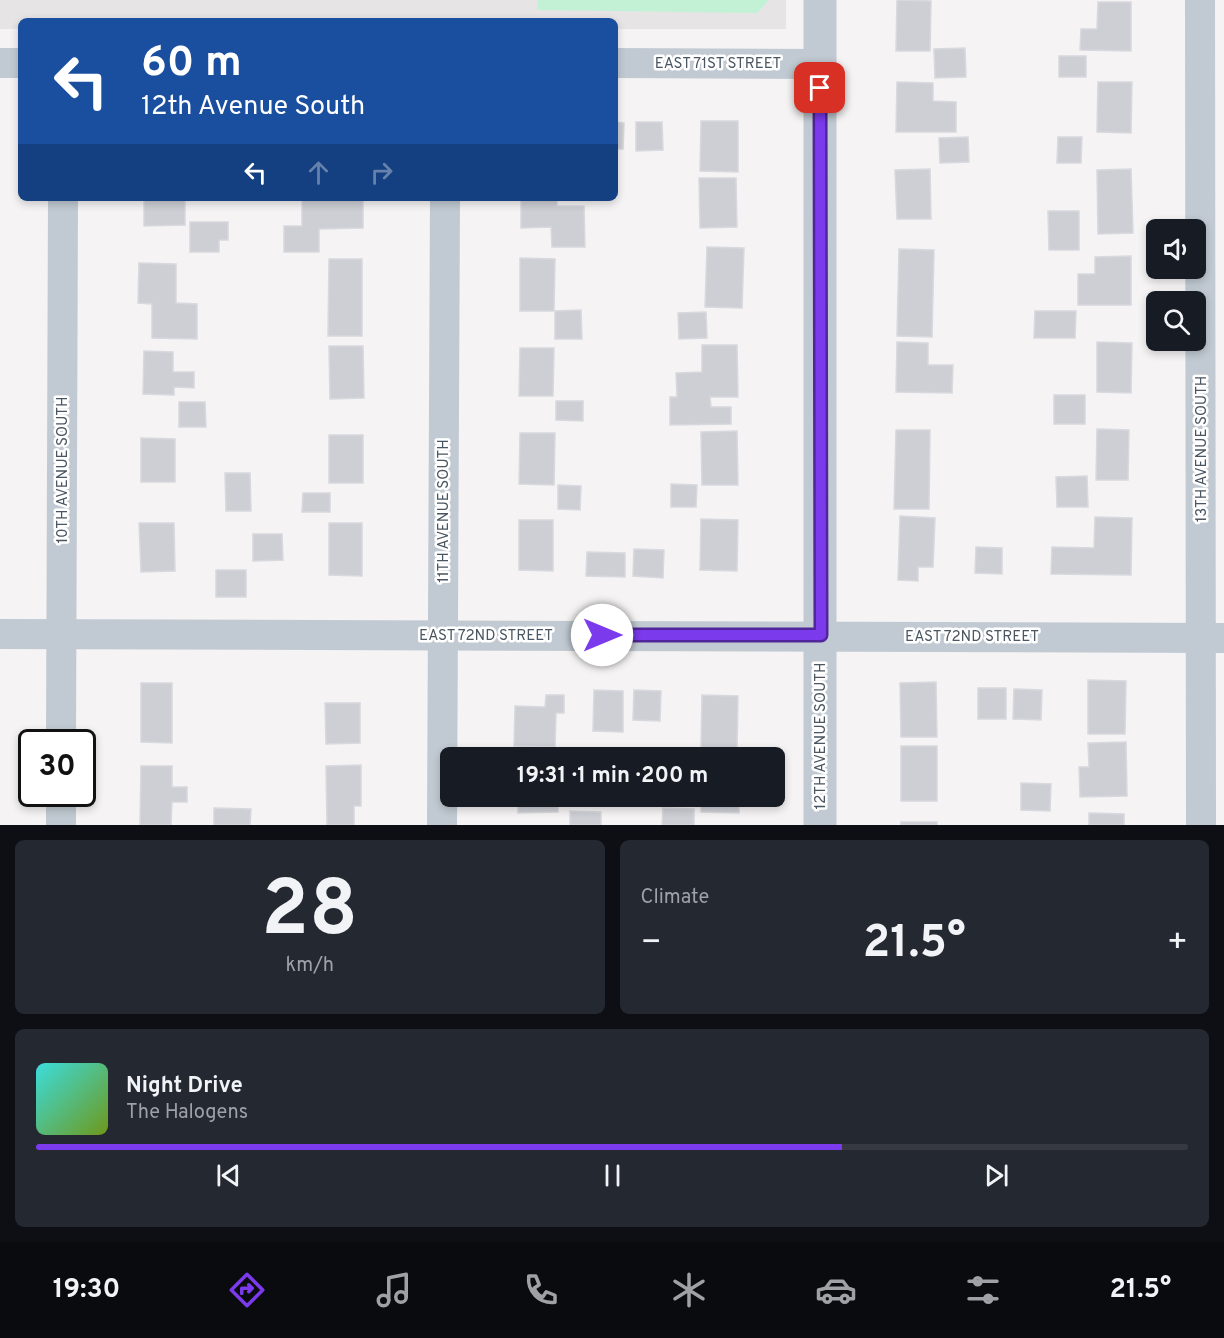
<!DOCTYPE html>
<html lang="en">
<head>
<meta charset="utf-8">
<style>
	:root { --surface:#171b24; --page:#242831; --text:#f1f3f6; --muted:#9ea1a6; --line:#363941; --accent:#7c3aed }
	body { margin:0; font-family:Overpass,sans-serif; background:var(--page); color:var(--text); height:100vh; display:flex; flex-direction:column; font-size:22px; white-space:nowrap }
	* { box-sizing:border-box; margin:0 }
	p { font-size:20px; color:var(--muted) }
	.icon { flex:none; width:33px; height:33px; fill:none; stroke:currentColor; stroke-width:2; stroke-linecap:round; stroke-linejoin:round }
	.map { position:relative; height:825px; overflow:hidden }
	.sheet { display:flex; flex-direction:column; gap:15px; padding:15px; background:#0d0f14; flex:1 }
	.sheet>* { flex:none }
	.banner { position:absolute; left:18px; top:18px; width:600px; height:183px; border-radius:9px; box-shadow:0 3px 9px #0003; background:#1a4fa0; color:#fff; overflow:hidden }
	.fabs { position:absolute; left:1146px; top:219px; display:grid; gap:12px }
	.fabs a { display:grid; place-items:center; width:60px; height:60px; border-radius:9px; background:var(--surface); box-shadow:0 3px 9px #0003; font-size:30px }
	.speed { position:absolute; left:18px; top:729px; display:flex; gap:12px; font-size:30px; font-weight:700; text-align:center }
	.speed>* { display:grid; place-content:center; width:78px; height:78px; border-radius:50%; background:var(--surface); box-shadow:0 3px 9px #0003; line-height:1 }
	.speed .limit { border:3px solid #111; border-radius:9px; background:#fff; color:#111 }
	.pin { position:absolute; display:grid; place-items:center; width:51px; height:51px; color:#fff; margin:-26px; border-radius:12px; box-shadow:0 3px 9px #0006 }
	.me { position:absolute; width:66px; margin:-33px; rotate:90deg; stroke-linejoin:round; filter:drop-shadow(0 0 4px #0008) }
	.turn { display:flex; align-items:center; gap:21px; height:126px; padding:0 24px; font-size:27px }
	.turn .icon { width:78px; height:78px; stroke-width:2.5 }
	.turn b { display:block; font-size:42px; line-height:51px }
	.lanes { display:flex; align-items:center; height:57px; padding:0 24px; background:#0003; justify-content:center; gap:30px; direction:ltr }
	.lanes .off { opacity:.35 }
	.big { font-size:45px; font-weight:700; line-height:1.1 }
	.sheet .card { flex:1; display:flex; flex-direction:column; justify-content:center; gap:9px; min-width:0; padding:0 21px; border-radius:9px; background:var(--page) }
	.sheet .dial { align-items:center; gap:0 }
	.dial b { font-size:78px; line-height:1 }
	.song { display:flex; align-items:center; gap:18px }
	.cover { width:72px; height:72px; border-radius:9px; background:linear-gradient(135deg,hsl(180 70% 55%),hsl(80 70% 35%)) }
	.played { height:6px; border-radius:3px; background:linear-gradient(90deg,var(--accent) 70%,var(--line) 70%) }
	.keys { display:flex; justify-content:space-around; direction:ltr }
	.heat { display:flex; justify-content:space-between; align-items:center; font-size:33px; direction:ltr }
	.sheet .tiles { flex:1; display:grid; gap:15px; grid-template-columns:1fr 1fr }
	.card:last-child { grid-column:span 2 }
	.trip { position:absolute; left:440px; top:747px; width:345px; height:60px; border-radius:9px; background:var(--surface); box-shadow:0 3px 9px #0003; font-weight:700; line-height:60px; text-align:center }
	.tab-bar { display:flex; height:96px; justify-content:space-around; align-items:center; background:#090b0e; color:var(--muted) }
	.tab-bar .icon { width:42px; height:42px }
	.tab-bar .active { color:var(--accent) }
	.tab-bar b { font-size:27px; color:var(--text) }
	.map>svg:first-child { display:block }
	.education { fill:#e6e4e5 }
	.green { fill:#c3f1d5 }
	.building { fill:#cdcfd5; stroke:#d7d9de; stroke-width:1.5 }
	.lines { fill:none; stroke-linecap:round; stroke-linejoin:round }
	.minor { stroke:#c1cad2; stroke-width:30 }
	.tertiary { stroke:#c1cad2; stroke-width:33 }
	.route-casing { stroke:#51269a; stroke-width:15 }
	.route { stroke:#7c3aed; stroke-width:10 }
	.labels { text-anchor:middle; stroke-width:5; stroke-linejoin:round; paint-order:stroke }
	.street-label { font-size:15px; fill:#4a5661; stroke:#fff }
</style>
</head>
<body>
<div class="map">
<svg width="1224" height="825" viewBox="0 0 1224 825">
	<rect width="100%" height="100%" fill="#f5f3f3"/>
	<polygon class="education" points="0,0 786,0 786,29 615,29 615,21 21,21 21,29 0,29"/>
	<polygon class="green" points="538,0 769,0 757,13 537,10"/>
	<g class="building">
		<polygon points="897,0 931,1 930,51 896,51"/>
		<polygon points="1098,2 1131,2 1131,51 1080,50 1081,29 1097,29"/>
		<polygon points="965,48 966,77 935,78 934,49"/>
		<rect x="1059" y="56" width="27" height="21"/>
		<polygon points="897,82 933,83 933,101 956,102 956,132 896,132"/>
		<polygon points="1098,82 1132,82 1131,133 1097,132"/>
		<polygon points="701,121 738,121 738,172 700,171"/>
		<polygon points="615,122 624,123 623,149 615,149"/>
		<polygon points="636,122 662,122 663,150 636,151"/>
		<polygon points="968,137 969,162 940,163 939,138"/>
		<polygon points="1058,137 1082,137 1081,163 1057,163"/>
		<polygon points="930,169 931,219 897,219 895,170"/>
		<polygon points="1131,169 1133,233 1098,234 1097,170"/>
		<polygon points="699,178 736,178 737,227 700,228"/>
		<polygon points="144,198 185,198 185,225 144,226"/>
		<polygon points="302,198 363,198 363,228 319,229 319,252 284,252 284,226 302,226"/>
		<polygon points="521,198 557,198 557,206 584,206 585,247 552,247 551,227 521,228"/>
		<polygon points="1048,211 1079,211 1079,250 1049,250"/>
		<polygon points="190,222 228,222 228,240 219,240 219,252 190,252"/>
		<polygon points="707,247 744,248 742,308 705,307"/>
		<polygon points="899,249 934,250 932,337 897,336"/>
		<polygon points="1131,256 1131,305 1078,305 1078,274 1095,274 1095,257"/>
		<polygon points="520,258 555,259 554,311 520,311"/>
		<polygon points="329,259 362,259 362,336 328,336"/>
		<polygon points="139,263 176,264 176,303 197,304 197,339 152,338 152,304 138,303"/>
		<polygon points="581,310 582,339 555,339 555,311"/>
		<polygon points="1035,311 1076,311 1075,338 1034,338"/>
		<polygon points="706,312 707,338 679,339 678,313"/>
		<polygon points="897,342 928,343 928,365 953,365 952,393 896,392"/>
		<polygon points="1097,342 1132,343 1131,393 1097,392"/>
		<polygon points="702,345 737,345 738,397 710,397 711,407 731,407 731,424 670,425 670,397 677,397 676,373 702,372"/>
		<polygon points="329,346 363,346 364,398 330,399"/>
		<polygon points="520,348 554,348 553,396 519,396"/>
		<polygon points="144,351 173,352 173,372 194,372 194,388 174,387 174,395 143,394"/>
		<rect x="1054" y="395" width="31" height="29"/>
		<polygon points="556,401 583,401 583,421 556,420"/>
		<polygon points="179,402 205,402 206,427 179,427"/>
		<polygon points="1097,429 1129,430 1128,480 1096,480"/>
		<polygon points="896,430 930,430 929,509 894,509"/>
		<polygon points="737,431 738,485 702,485 701,432"/>
		<polygon points="520,433 555,433 554,485 519,484"/>
		<rect x="329" y="435" width="34" height="48"/>
		<polygon points="141,438 175,439 175,482 141,482"/>
		<polygon points="225,473 250,473 251,511 226,511"/>
		<polygon points="1087,476 1088,507 1057,507 1056,477"/>
		<polygon points="671,484 697,485 696,507 671,507"/>
		<polygon points="558,485 581,486 580,510 558,509"/>
		<polygon points="303,493 330,493 330,512 302,512"/>
		<polygon points="900,516 935,518 933,567 918,567 918,581 898,580"/>
		<polygon points="1095,517 1132,518 1131,575 1051,574 1052,547 1094,548"/>
		<polygon points="701,519 738,520 737,571 700,570"/>
		<polygon points="519,520 553,520 553,571 519,570"/>
		<polygon points="139,523 174,523 175,571 141,572"/>
		<polygon points="329,523 362,523 362,576 329,575"/>
		<polygon points="253,534 282,534 283,560 253,561"/>
		<polygon points="976,547 1002,548 1002,574 975,573"/>
		<polygon points="634,549 664,550 663,578 633,576"/>
		<polygon points="587,552 625,553 625,577 586,576"/>
		<rect x="216" y="570" width="30" height="27"/>
		<polygon points="1088,680 1126,681 1125,734 1088,734"/>
		<polygon points="936,682 937,737 901,737 900,683"/>
		<polygon points="141,683 172,683 172,743 141,742"/>
		<rect x="978" y="688" width="28" height="31"/>
		<polygon points="1014,689 1042,690 1041,720 1013,719"/>
		<polygon points="594,690 623,691 623,732 593,731"/>
		<polygon points="634,690 661,691 660,721 633,720"/>
		<polygon points="546,695 564,695 564,713 556,713 555,747 514,746 515,706 545,707"/>
		<polygon points="702,695 738,696 737,749 701,749"/>
		<polygon points="325,703 360,703 360,743 326,744"/>
		<polygon points="1126,742 1127,796 1080,797 1079,767 1089,767 1088,743"/>
		<rect x="901" y="746" width="36" height="55"/>
		<polygon points="361,765 361,806 354,806 354,825 327,825 326,766"/>
		<polygon points="141,766 172,766 172,787 187,787 187,802 172,802 171,825 140,825"/>
		<polygon points="1021,783 1051,784 1050,811 1021,810"/>
		<polygon points="518,796 558,796 558,812 518,813"/>
		<polygon points="701,796 739,796 739,813 701,812"/>
		<polygon points="214,808 251,809 250,825 214,825"/>
		<polygon points="663,808 694,809 694,825 662,825"/>
		<polygon points="570,811 601,812 601,825 570,825"/>
		<polygon points="1089,813 1124,814 1124,825 1089,825"/>
		<rect x="901" y="822" width="36" height="3"/>
	</g>
	<g class="lines">
		<g class="minor">
			<polyline points="1200,0 1201,825"/>
			<polyline points="0,63 21,63"/>
			<polyline points="615,63 820,64"/>
			<polyline points="0,634 1224,638"/>
			<polyline points="61,742 63,198"/>
			<polyline points="61,825 61,794"/>
			<polyline points="442,825 445,198"/>
		</g>
		<polyline class="tertiary" points="820,825 820,0"/>
	</g>
	<g class="lines">
		<g class="route-casing">
			<polyline id="route" points="602,635 821,635 820,88"/>
		</g>
		<use href="#route" class="route"/>
	</g>
	<g class="labels">
		<g class="street-label">
			<text x="718" y="68">EAST 71ST STREET</text>
			<text transform="translate(1201 449) rotate(-90)" y="5">13TH AVENUE SOUTH</text>
			<text transform="translate(62 470) rotate(-90)" y="5">10TH AVENUE SOUTH</text>
			<text transform="translate(443 511) rotate(-90)" y="5">11TH AVENUE SOUTH</text>
			<text x="486" y="640">EAST 72ND STREET</text>
			<text x="972" y="641">EAST 72ND STREET</text>
			<text transform="translate(820 736) rotate(-90)" y="5">12TH AVENUE SOUTH</text>
		</g>
	</g>
</svg>
<div class="fabs">
<a><svg class="icon" aria-label="sound" viewBox="0 0 24 24"><path d="M4 9h4l5-4v14l-5-4H4zM17 9q2 3 0 6"/></svg></a>
<a><svg class="icon" aria-label="search" viewBox="0 0 24 24"><circle cx="10" cy="10" r="6"/><path d="M15 15l6 6"/></svg></a>
</div>
<div class="speed"><div class="limit">30</div></div>
<div class="pin" style="left:820px;top:88px;background:#d93025"><svg class="icon" aria-label="arrive" viewBox="0 0 24 24"><path d="M6 21V4h12l-3 4 3 4H6"/></svg></div>
<svg class="me" style="left:602px;top:635px" viewBox="-20 -20 40 40"><circle r="19" fill="#fff"/><path d="M0-13L10 11 0 6-10 11z" fill="#7c3aed"/></svg>
<div class="trip">19:31 · 1 min · 200 m</div>
<div class="banner">
<div class="turn"><svg class="icon" aria-label="left" viewBox="0 0 24 24"><path d="M17 20v-9H6M10 6l-5 5 5 5"/></svg><div><b>60 m</b>12th Avenue South</div></div>
<div class="lanes"><svg class="icon" aria-label="left" viewBox="0 0 24 24"><path d="M17 20v-9H6M10 6l-5 5 5 5"/></svg><svg class="icon off" aria-label="ahead" viewBox="0 0 24 24"><path d="M12 20V5M6 11l6-6 6 6"/></svg><svg class="icon off" aria-label="right" viewBox="0 0 24 24"><path d="M7 20v-9h11M14 6l5 5-5 5"/></svg></div>
</div>
</div>
<section class="sheet">
<div class="tiles">
<div class="card dial"><b>28</b><p>km/h</p></div>
<div class="card"><p>Climate</p>
<div class="heat"><a>−</a><b class="big">21.5°</b><a>+</a></div>
</div>
<div class="card">
<div class="song"><i class="cover"></i><div><b>Night Drive</b><p>The Halogens</p></div></div>
<div class="played"></div>
<div class="keys"><svg class="icon" aria-label="previous" viewBox="0 0 24 24"><path d="M18 5L8 12l10 7zM5 5v14"/></svg><svg class="icon" aria-label="pause" viewBox="0 0 24 24"><path d="M8 5v14M16 5v14"/></svg><svg class="icon" aria-label="next" viewBox="0 0 24 24"><path d="M6 5l10 7-10 7zM19 5v14"/></svg></div>
</div>
</div>
</section>
<nav class="tab-bar">
<b>19:30</b>
<svg class="icon active" aria-label="directions" viewBox="0 0 24 24"><path d="M12 3l9 9-9 9-9-9zM9 14v-3h6M13 9l2 2-2 2"/></svg>
<svg class="icon" aria-label="music" viewBox="0 0 24 24"><path d="M9 18V5l10-2v13"/><circle cx="6" cy="18" r="3"/><circle cx="16" cy="16" r="3"/></svg>
<svg class="icon" aria-label="phone" viewBox="0 0 24 24"><path d="M5 4h4l2 5-3 2q2 4 5 5l2-3 5 2v4C11 20 4 13 5 4z"/></svg>
<svg class="icon" aria-label="climate" viewBox="0 0 24 24"><path d="M12 3v18M4 7l16 10M4 17L20 7"/></svg>
<svg class="icon" aria-label="car" viewBox="0 0 24 24"><path d="M5 17H2v-5l4-1 3-4h7l3 4 3 1v5h-3M9 17h6M6 11h13"/><circle cx="7" cy="17" r="2"/><circle cx="17" cy="17" r="2"/></svg>
<svg class="icon" aria-label="filters" viewBox="0 0 24 24"><path d="M4 7h16M4 17h16"/><circle cx="9" cy="7" r="2"/><circle cx="15" cy="17" r="2"/></svg>
<b>21.5°</b>
</nav>
</body>
</html>
